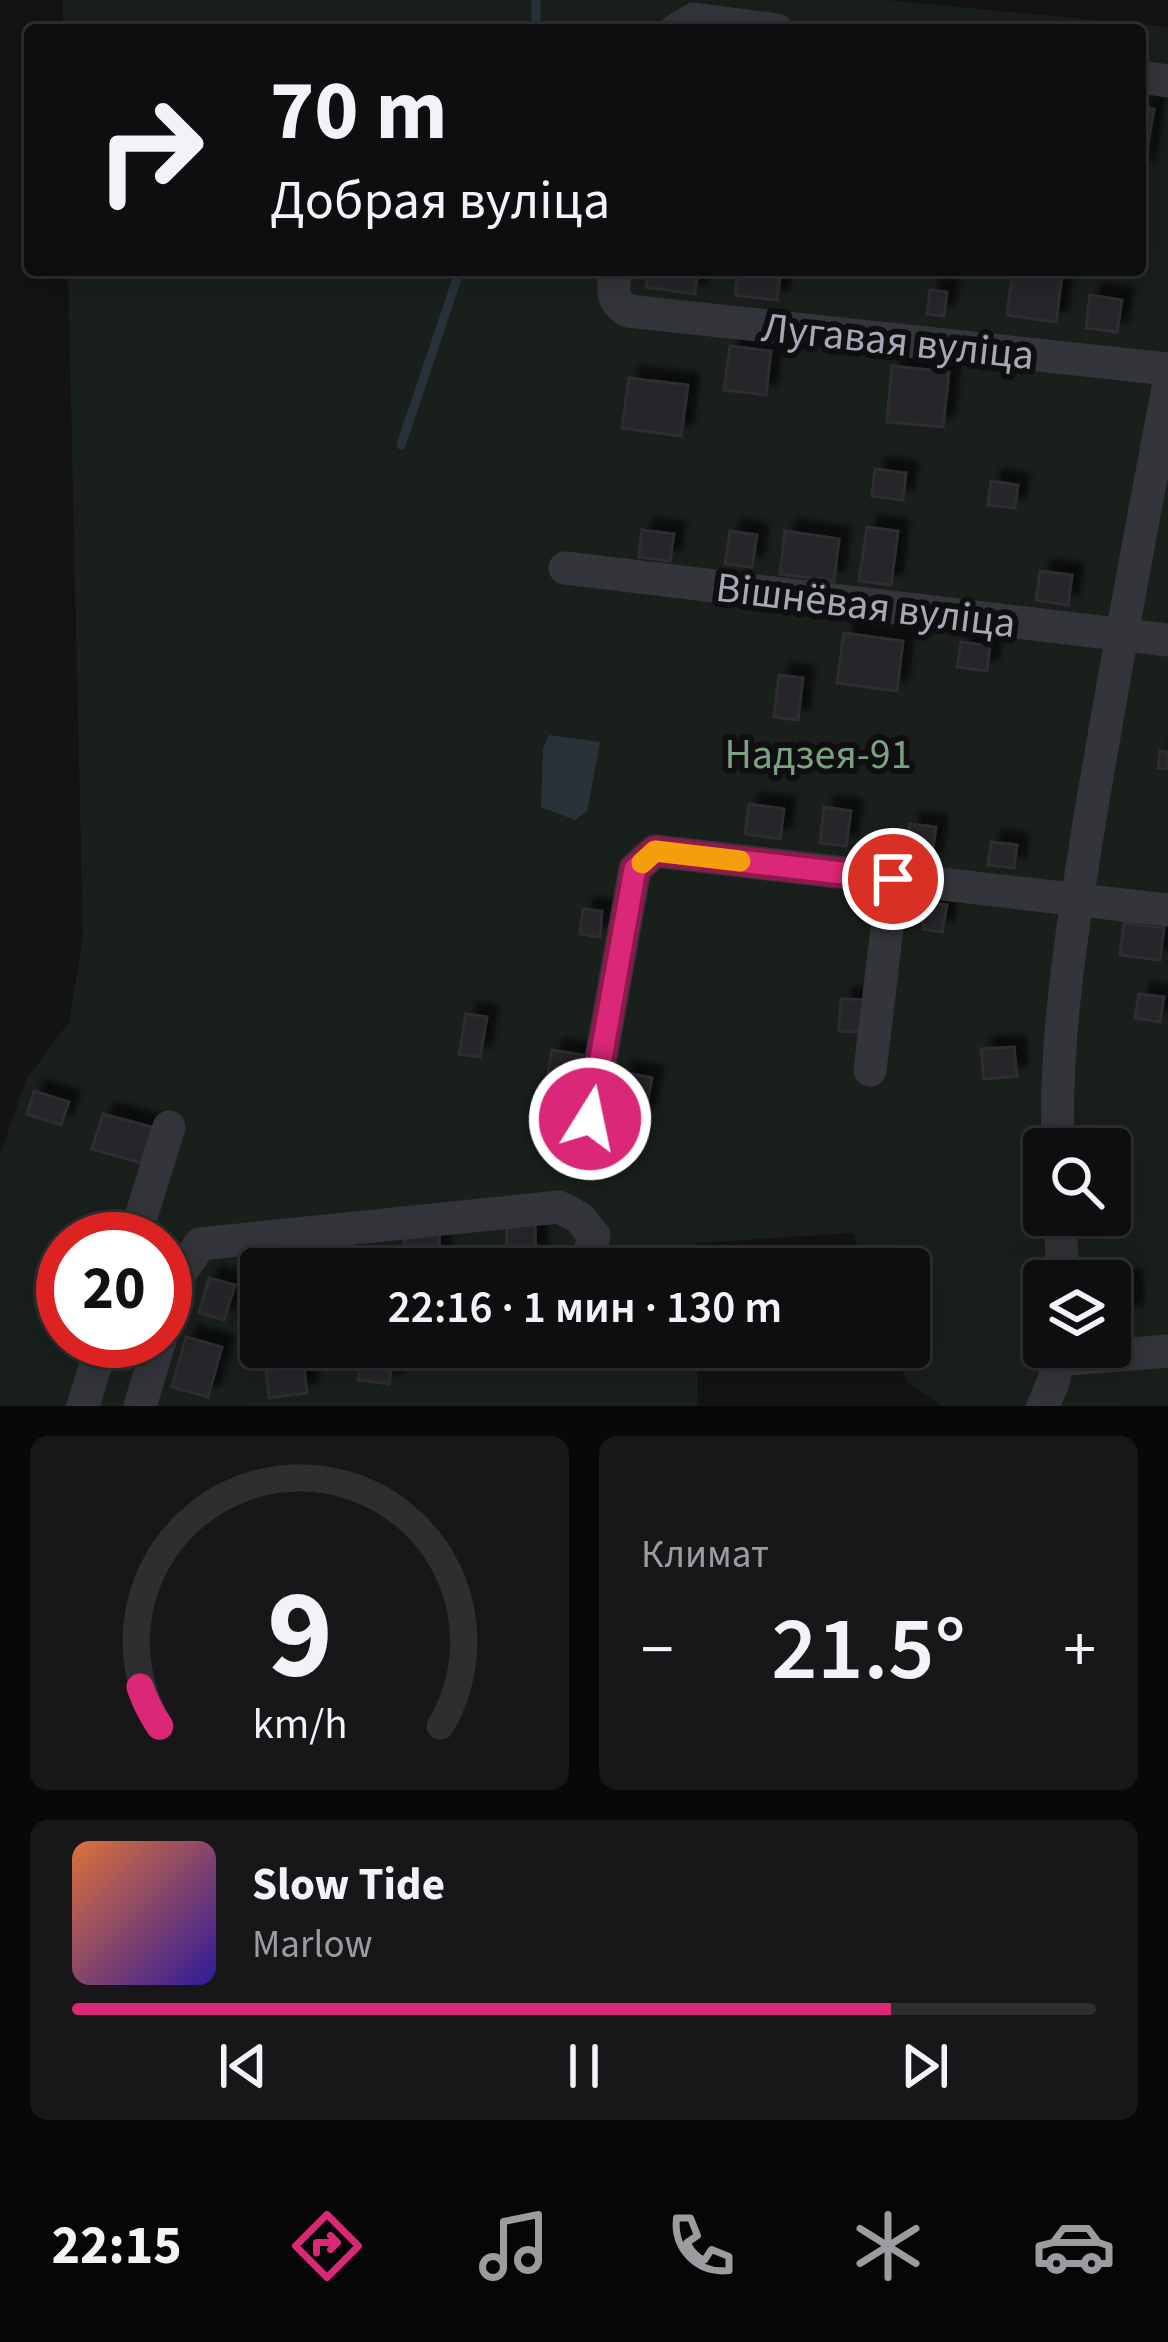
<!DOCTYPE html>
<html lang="ru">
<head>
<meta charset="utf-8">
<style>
	:root { --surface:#0e0e10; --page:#171719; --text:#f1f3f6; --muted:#9b9c9f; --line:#2e2e30; --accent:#db2777 }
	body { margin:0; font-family:"Source Sans 3",sans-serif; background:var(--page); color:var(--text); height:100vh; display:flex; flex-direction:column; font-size:45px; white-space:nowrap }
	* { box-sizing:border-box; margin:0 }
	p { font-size:39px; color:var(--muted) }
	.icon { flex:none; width:66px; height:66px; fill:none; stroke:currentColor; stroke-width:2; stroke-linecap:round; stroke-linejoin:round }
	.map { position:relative; height:1406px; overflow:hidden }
	.drawer { display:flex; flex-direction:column; gap:30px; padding:30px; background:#080809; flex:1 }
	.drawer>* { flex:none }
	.hud { position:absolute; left:24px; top:24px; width:1122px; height:252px; border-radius:12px; box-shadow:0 6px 30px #0003,0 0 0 3px var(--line); background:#0e0e10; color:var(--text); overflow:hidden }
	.controls { position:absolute; left:1023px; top:1128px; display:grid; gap:24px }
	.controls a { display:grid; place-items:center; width:108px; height:108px; border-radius:12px; background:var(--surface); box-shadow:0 6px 30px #0003,0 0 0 3px var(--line); font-size:60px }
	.speed { position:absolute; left:36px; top:1212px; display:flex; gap:24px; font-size:60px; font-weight:700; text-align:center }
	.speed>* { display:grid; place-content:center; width:156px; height:156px; border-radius:50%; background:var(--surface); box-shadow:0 6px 30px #0003,0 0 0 3px var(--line); line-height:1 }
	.speed .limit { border:18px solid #d22; background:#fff; color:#111 }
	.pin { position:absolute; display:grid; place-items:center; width:102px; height:102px; color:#fff; margin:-51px; border:6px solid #fff; border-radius:50%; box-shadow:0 3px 12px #0007 }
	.me { position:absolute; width:132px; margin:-66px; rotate:10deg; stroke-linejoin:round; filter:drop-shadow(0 0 9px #0008) }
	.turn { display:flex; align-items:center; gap:42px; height:252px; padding:0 48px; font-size:54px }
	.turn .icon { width:156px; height:156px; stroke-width:2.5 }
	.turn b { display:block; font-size:84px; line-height:102px }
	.big { font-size:90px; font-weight:600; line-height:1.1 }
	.drawer .tile { flex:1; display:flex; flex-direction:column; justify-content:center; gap:18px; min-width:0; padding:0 42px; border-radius:18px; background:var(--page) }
	.drawer .dial { align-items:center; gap:0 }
	.dial svg { height:312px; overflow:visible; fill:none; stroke:var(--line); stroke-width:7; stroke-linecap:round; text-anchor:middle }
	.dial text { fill:var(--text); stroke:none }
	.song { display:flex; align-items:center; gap:36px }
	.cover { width:144px; height:144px; border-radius:18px; background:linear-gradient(135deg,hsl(20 70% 55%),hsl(250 70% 35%)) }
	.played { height:12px; border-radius:6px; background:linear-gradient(90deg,var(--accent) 80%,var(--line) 80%) }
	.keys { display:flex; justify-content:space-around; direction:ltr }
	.heat { display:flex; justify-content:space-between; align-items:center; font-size:66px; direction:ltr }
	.drawer .tiles { flex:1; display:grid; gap:30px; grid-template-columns:1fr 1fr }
	.tile:last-child { grid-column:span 2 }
	.trip { position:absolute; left:240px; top:1248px; width:690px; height:120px; border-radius:12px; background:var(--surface); box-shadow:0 6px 30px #0003,0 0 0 3px var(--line); font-weight:600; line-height:120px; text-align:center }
	.tab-bar { display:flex; height:192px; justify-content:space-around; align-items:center; background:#060606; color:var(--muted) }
	.tab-bar .icon { width:84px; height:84px }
	.tab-bar .current { color:var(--accent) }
	.tab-bar b { font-size:54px; color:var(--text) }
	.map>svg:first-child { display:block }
	.green { fill:#19201b; fill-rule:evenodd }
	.water { fill:#293239 }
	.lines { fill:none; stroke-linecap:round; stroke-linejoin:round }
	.stream { stroke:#293239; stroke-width:9 }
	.building { fill:#262629; stroke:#2d2d31; stroke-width:3; filter:url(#shadow) }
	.minor { stroke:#34353a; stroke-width:33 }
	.route-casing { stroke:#8e194d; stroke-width:30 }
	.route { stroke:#db2777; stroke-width:21 }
	.slow { stroke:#f59e0b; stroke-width:21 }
	.labels { text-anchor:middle; stroke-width:12; stroke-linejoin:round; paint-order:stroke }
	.street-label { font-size:42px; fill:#a5a9b6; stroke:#0f0e10 }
	.park-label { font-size:42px; fill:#7ba27e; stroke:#0f0e10 }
</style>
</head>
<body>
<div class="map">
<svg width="1168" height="1406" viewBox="0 0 1168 1406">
	<defs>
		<filter id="shadow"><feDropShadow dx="11" dy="-11" stdDeviation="3" flood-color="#0009"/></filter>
	</defs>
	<rect width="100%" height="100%" fill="#131315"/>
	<path class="green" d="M63 0H886L1168 27V1406H942L907 1382 894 1347H909V1269H867L853 1233 697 1243 696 1269H261V1347H697L698 1406H0V1155L26 1080 69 1022 83 937 68 270H1140V30H63ZM1044 1149H1110V1215H1044ZM63 1239H165V1341H63ZM1044 1281H1110V1347H1044Z"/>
	<polygon class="water" points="549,735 600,742 587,811 575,820 541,807 543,749"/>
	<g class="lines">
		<g class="stream">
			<polyline points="536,30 536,0"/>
			<polyline points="401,445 460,270"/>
		</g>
	</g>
	<g class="building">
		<polygon points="1140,107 1154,109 1143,173 1140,172"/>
		<polygon points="649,270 698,270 695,294 646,287"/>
		<polygon points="738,270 781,270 777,300 735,295"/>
		<polygon points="1013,270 1062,276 1056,322 1007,315"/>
		<polygon points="930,290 947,292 944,316 927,314"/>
		<polygon points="1090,295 1122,300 1117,332 1086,328"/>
		<polygon points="730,346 771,351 766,395 724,390"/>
		<polygon points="892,366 949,372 943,427 887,422"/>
		<polygon points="629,378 688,385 681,436 622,428"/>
		<polygon points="875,469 906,473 903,500 872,496"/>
		<polygon points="991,481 1018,485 1015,508 988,505"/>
		<polygon points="867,527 898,531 891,585 859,581"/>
		<polygon points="642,530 674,534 670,561 639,557"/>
		<polygon points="730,531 757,535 752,567 725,564"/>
		<polygon points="785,531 839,539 834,581 780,574"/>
		<polygon points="1040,571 1072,575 1068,605 1036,600"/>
		<polygon points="844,633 903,641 897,691 837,683"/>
		<polygon points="961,642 990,646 987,671 957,667"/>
		<polygon points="779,675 803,678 798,720 774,717"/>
		<polygon points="1160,751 1168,752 1168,769 1158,768"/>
		<polygon points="749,804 784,809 780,839 745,834"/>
		<polygon points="824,807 851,811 846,846 820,843"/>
		<polygon points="910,824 936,827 931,862 905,859"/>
		<polygon points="991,842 1017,845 1014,868 988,865"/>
		<polygon points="927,902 947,905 942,932 923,929"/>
		<polygon points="583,909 602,911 600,937 580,934"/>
		<polygon points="1124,923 1164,928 1160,960 1120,955"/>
		<polygon points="1139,994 1164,997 1160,1022 1135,1018"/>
		<polygon points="841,999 867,1000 866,1032 839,1031"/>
		<polygon points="466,1014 487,1017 480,1057 459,1054"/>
		<polygon points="1014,1047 1017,1076 984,1079 981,1049"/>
		<polygon points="552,1050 583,1055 577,1092 545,1087"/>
		<polygon points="623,1072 652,1078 645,1115 615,1110"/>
		<polygon points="34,1091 69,1102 61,1125 27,1114"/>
		<polygon points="103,1114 152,1127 141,1163 92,1149"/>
		<polygon points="535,1223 536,1256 506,1256 507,1224"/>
		<polygon points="439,1233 441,1269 406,1269 404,1235"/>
		<polygon points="302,1243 351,1251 348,1269 298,1269"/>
		<polygon points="209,1278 235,1285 224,1320 199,1313"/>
		<polygon points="1131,1281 1132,1315 1110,1315 1110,1282"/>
		<polygon points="186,1337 222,1347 208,1397 172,1387"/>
		<polygon points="363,1347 394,1349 389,1384 358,1380"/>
		<polygon points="486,1347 512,1347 510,1360 486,1358"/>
		<polygon points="304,1367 307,1393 269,1398 266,1371"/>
	</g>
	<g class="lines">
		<g class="minor">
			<polyline points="676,30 694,19 777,30"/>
			<polyline points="1140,77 1168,81"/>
			<path d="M616 270C613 289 610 300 628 311L1168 369"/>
			<polyline points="565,568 1168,640"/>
			<polyline points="870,1070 893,879"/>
			<polyline points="590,1119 635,869 655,851 1168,910"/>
			<path d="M1058 1149C1054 1036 1073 923 1091 812 1115 670 1141 529 1168 388"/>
			<polyline points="1060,1215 1063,1281"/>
			<polyline points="134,1239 169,1127"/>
			<polyline points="165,1324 181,1272 200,1244 559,1207 580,1218 594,1236 585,1269"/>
			<polyline points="1058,1360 1168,1351"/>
			<polyline points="83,1406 103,1341"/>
			<polyline points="140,1406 160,1341"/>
			<polyline points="1043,1406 1054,1380 1060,1347"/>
		</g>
	</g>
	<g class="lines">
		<g class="route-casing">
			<polyline id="route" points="590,1119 635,869 655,851 893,879"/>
		</g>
		<use href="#route" class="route"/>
		<polyline class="slow" points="642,863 655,851 740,861"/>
	</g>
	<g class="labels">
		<g class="street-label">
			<text transform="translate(898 340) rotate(6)" y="15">Лугавая вуліца</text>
			<text transform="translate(866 604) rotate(7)" y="15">Вішнёвая вуліца</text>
		</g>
		<g class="park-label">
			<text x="818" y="768">Надзея-91</text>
		</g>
	</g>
</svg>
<div class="controls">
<a><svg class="icon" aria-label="search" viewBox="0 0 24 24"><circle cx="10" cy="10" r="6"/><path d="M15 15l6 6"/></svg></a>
<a><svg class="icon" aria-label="layers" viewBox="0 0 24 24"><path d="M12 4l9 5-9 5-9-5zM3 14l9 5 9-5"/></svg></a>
</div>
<div class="speed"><div class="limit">20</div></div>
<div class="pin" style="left:893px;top:879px;background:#d93025"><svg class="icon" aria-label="arrive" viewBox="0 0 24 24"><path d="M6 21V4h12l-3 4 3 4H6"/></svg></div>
<svg class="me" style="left:590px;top:1119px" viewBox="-20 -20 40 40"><circle r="17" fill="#db2777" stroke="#fff" stroke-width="3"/><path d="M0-11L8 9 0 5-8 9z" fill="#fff"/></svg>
<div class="trip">22:16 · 1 мин · 130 m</div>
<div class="hud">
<div class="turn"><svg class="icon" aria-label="right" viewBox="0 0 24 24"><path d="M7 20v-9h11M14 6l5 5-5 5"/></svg><div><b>70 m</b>Добрая вуліца</div></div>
</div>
</div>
<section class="drawer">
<div class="tiles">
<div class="tile dial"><svg viewBox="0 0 100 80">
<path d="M14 69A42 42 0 1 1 86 69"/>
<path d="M14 69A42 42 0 0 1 9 59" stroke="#db2777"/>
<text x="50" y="56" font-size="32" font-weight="700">9</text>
<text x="50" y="72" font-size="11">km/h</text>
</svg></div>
<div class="tile"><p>Климат</p>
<div class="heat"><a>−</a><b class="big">21.5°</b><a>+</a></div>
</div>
<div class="tile">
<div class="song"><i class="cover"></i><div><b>Slow Tide</b><p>Marlow</p></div></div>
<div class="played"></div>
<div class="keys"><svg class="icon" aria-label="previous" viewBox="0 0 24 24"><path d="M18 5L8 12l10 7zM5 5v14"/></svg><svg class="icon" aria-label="pause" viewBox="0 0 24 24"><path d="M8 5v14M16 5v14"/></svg><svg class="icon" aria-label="next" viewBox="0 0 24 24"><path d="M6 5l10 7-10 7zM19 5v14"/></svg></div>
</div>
</div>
</section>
<nav class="tab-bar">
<b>22:15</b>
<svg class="icon current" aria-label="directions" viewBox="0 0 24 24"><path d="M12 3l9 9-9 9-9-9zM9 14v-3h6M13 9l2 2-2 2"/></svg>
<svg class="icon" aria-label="music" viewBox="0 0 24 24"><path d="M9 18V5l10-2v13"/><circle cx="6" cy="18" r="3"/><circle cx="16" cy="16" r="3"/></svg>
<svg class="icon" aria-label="phone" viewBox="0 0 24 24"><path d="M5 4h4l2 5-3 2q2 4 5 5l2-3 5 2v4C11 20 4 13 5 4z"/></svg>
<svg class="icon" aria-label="climate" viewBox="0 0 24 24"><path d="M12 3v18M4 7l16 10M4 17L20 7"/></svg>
<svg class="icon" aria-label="car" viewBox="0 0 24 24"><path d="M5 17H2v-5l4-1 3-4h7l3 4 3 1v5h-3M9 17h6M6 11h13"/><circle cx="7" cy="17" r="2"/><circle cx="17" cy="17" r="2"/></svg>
</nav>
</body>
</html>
